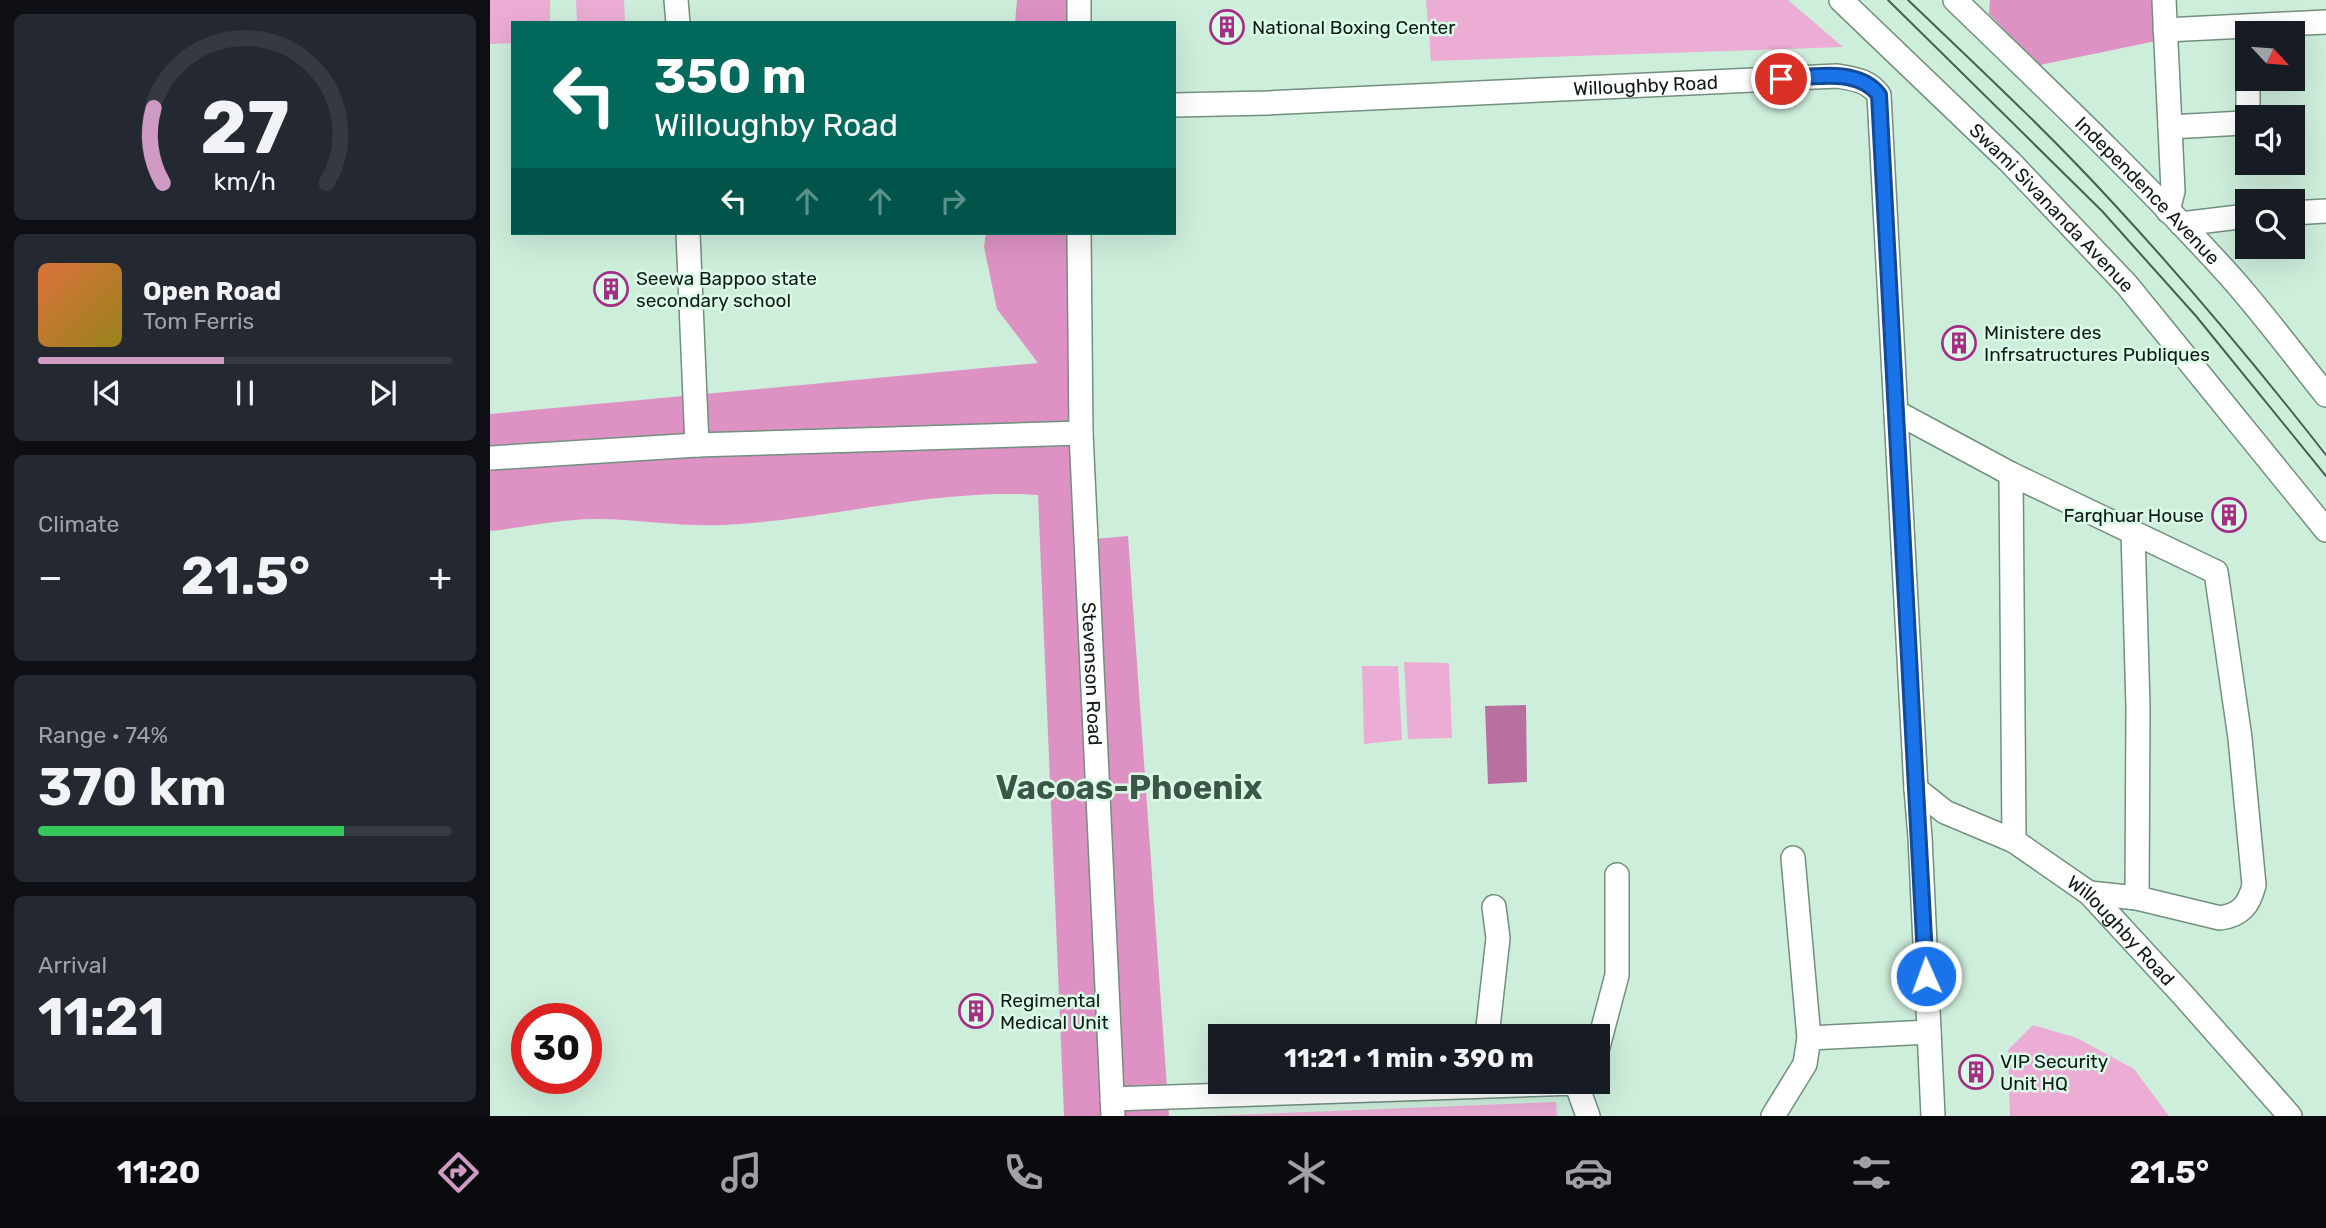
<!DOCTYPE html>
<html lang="en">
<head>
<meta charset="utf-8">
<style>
	:root { --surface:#171b24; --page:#242831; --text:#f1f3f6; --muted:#9ea1a6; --line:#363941; --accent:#cf9ac3 }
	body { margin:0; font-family:Rubik,sans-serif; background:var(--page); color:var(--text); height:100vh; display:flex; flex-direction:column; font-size:26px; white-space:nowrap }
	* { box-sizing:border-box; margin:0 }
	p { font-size:23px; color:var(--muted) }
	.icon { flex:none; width:38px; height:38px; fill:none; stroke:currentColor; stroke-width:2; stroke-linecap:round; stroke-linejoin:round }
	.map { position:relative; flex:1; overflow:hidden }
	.drawer { display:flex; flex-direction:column; gap:14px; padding:14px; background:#0d0f14; width:490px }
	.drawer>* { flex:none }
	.top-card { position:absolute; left:21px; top:21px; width:665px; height:214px; border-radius:0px; box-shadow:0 7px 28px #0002; background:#00695c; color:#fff; overflow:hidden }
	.needle { width:46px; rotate:116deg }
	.controls { position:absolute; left:1745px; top:21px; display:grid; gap:14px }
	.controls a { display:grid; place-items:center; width:70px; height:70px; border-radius:0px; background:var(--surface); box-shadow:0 7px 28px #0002; font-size:35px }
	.speed { position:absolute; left:21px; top:1003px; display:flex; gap:14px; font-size:35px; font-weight:700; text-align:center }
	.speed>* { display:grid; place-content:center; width:91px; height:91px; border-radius:50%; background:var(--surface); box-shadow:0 7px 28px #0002; line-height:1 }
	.speed .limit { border:10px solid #d22; background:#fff; color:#111 }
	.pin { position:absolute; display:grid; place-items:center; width:60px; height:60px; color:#fff; margin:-30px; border:4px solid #fff; border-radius:50%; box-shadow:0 2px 7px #0007 }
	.me { position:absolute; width:77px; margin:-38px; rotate:358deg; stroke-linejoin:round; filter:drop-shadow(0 0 5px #0008) }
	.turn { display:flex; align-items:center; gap:24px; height:147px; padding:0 28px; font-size:32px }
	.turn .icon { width:91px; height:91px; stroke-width:2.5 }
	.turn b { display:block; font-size:49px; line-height:60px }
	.lanes { display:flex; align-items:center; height:66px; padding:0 28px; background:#0003; justify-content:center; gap:35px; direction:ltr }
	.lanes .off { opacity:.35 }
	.big { font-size:52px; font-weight:700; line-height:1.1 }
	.drawer .card { flex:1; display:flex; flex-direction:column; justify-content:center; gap:10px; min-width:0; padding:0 24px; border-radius:10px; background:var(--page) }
	.drawer .dial { align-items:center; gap:0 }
	.dial svg { height:182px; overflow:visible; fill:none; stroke:var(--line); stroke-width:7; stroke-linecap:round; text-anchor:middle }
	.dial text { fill:var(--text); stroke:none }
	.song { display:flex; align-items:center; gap:21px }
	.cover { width:84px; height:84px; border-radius:10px; background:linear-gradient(135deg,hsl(20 70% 55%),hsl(50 70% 35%)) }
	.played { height:7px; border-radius:4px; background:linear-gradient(90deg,var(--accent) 45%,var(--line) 45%) }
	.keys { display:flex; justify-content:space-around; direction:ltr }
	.heat { display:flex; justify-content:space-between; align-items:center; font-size:38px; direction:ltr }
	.charge { height:10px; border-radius:5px; background:linear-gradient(90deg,#34c759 74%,var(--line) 0) }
	.trip { position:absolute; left:718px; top:1024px; width:402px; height:70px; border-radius:0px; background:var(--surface); box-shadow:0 7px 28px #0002; font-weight:700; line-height:70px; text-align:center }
	.menu { display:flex; height:112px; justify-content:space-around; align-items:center; background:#090b0e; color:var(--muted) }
	.menu .icon { width:49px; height:49px }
	.menu .on { color:var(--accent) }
	.menu b { font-size:32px; color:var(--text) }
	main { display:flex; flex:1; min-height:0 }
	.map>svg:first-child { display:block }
	.green { fill:#ecadd5 }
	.forest { fill:#de92c3 }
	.water { fill:#b970a0 }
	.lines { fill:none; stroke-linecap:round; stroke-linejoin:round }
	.minor-casing { stroke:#728f7f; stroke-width:26 }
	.minor { stroke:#fff; stroke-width:23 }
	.tram { stroke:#4b5c53; stroke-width:2 }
	.route-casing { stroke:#114b97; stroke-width:18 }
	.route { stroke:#1a73e8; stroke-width:12 }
	.labels { text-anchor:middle; stroke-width:5; stroke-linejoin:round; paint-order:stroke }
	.poi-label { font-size:19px; fill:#0f1a14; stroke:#dbfbe9; text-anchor:start }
	.street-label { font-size:19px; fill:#0f1a14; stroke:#dbfbe9 }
	.town-label { font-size:33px; font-weight:bold; fill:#3c5748; stroke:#dbfbe9 }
</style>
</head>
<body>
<main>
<section class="drawer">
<div class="card dial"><svg viewBox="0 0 100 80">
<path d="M14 69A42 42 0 1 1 86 69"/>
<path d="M14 69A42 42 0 0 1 10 36" stroke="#cf9ac3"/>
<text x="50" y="56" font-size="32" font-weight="700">27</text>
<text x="50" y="72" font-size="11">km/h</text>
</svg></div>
<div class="card">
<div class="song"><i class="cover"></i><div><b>Open Road</b><p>Tom Ferris</p></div></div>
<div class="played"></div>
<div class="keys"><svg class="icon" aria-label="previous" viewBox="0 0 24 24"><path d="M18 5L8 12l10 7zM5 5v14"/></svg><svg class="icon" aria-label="pause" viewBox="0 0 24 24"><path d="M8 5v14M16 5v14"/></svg><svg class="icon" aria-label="next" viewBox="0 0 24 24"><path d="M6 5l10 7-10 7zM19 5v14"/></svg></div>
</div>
<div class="card"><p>Climate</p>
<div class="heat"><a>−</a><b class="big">21.5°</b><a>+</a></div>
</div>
<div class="card"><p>Range · 74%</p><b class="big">370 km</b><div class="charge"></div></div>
<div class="card"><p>Arrival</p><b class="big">11:21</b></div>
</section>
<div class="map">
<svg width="1836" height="1116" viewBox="0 0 1836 1116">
	<rect width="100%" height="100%" fill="#ceeedc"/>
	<g class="green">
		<polygon points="0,0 60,0 60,23 23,23 23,43 0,44"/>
		<polygon points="86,0 134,0 135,23 87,23"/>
		<polygon points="936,0 1298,0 1353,47 941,61"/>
		<polygon points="914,662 959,663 962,738 918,739"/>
		<polygon points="872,666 908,666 912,740 874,744"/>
		<polygon points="1543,1025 1587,1038 1644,1069 1679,1116 1520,1116 1518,1050"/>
		<polygon points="1066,1102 1067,1116 718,1116"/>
	</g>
	<g class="forest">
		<polygon points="527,0 582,0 581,23 525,23"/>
		<polygon points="1500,0 1664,0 1666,41 1550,65 1499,14"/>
		<path d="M496 233H578L593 540 638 536 679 1116H574L548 495C443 488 339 520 234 525 194 527 152 520 112 519 76 518 36 527 0 531V414L548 363 507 309 494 247Z"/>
	</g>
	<polygon class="water" points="1036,705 1037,782 998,784 995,706"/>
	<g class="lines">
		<g class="minor-casing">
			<g id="minor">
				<polyline points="186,0 188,23"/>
				<path id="s1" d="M1351 0 1520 162 1637 285 1836 530"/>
				<path id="s2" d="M1465 0C1558 90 1652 179 1739 275 1773 313 1804 355 1836 395"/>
				<polyline points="1674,0 1683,191 1678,211"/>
				<polyline points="589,23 589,0"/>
				<polyline points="1675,30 1836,22"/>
				<polyline points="1758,87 1758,117"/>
				<path id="s3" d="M684 105 777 103 1347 76C1364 79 1378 80 1389 95L1426 789 1430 837 1443 1116"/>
				<polyline points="1680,127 1753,123 1757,120"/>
				<polyline points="1802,213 1836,211"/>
				<polyline points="1691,224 1757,216"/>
				<polyline points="198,233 207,445"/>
				<path id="s4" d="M589 233 591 433 623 1116"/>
				<path d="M1406 412 1521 474 1726 572 1750 738 1764 885C1759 905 1751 915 1730 918L1647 898 1599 893"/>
				<polyline points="0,458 207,445 591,433"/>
				<polyline points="1521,474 1524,841"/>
				<polyline points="1643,532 1648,707 1647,898"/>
				<path id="s5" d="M1426 789 1455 812 1524 841 1599 893 1693 995 1800 1116"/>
				<polyline points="997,1036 1008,938 1004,907"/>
				<polyline points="1319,1038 1439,1032"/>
				<polyline points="1108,1047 1127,975 1127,875"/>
				<polyline points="622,1099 1086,1083 1098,1116"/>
				<polyline points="1283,1116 1315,1064 1319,1038 1303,858"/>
			</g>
		</g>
		<use href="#minor" class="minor"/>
		<g class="tram">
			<polyline points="1398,0 1612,211 1706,316 1836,476"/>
			<path d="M1418 0C1487 66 1558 132 1623 203 1697 283 1768 368 1836 455"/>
		</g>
	</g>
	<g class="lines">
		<g class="route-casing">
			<path id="route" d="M1291 79C1322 77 1368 67 1389 95L1436 976"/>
		</g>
		<use href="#route" class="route"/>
	</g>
	<defs>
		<g id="building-ring" transform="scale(1.75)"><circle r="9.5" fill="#dbfbe9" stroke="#a52d84" stroke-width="1.5"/><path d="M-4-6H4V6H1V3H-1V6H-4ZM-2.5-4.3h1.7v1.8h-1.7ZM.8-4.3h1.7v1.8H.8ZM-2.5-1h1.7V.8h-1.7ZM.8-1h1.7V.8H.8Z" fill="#a52d84"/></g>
	</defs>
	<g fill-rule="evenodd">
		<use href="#building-ring" x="737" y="27"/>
		<use href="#building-ring" x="121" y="289"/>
		<use href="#building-ring" x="1469" y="343"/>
		<use href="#building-ring" x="1739" y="515"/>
		<use href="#building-ring" x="486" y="1011"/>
		<use href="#building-ring" x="1486" y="1072"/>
	</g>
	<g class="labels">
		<g class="poi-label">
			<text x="762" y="34">National Boxing Center</text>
			<text x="146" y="285">Seewa Bappoo state<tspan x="146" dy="22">secondary school</tspan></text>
			<text x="1494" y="339">Ministere des<tspan x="1494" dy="22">Infrsatructures Publiques</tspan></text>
			<text x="1714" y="522" text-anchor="end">Farqhuar House</text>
			<text x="510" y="1007">Regimental<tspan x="510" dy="22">Medical Unit</tspan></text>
			<text x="1510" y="1068">VIP Security<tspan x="1510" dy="22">Unit HQ</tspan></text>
		</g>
		<g class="street-label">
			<text dy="7" stroke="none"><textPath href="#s3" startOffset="472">Willoughby Road</textPath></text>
			<text dy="7" stroke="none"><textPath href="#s2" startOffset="271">Independence Avenue</textPath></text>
			<text dy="7" stroke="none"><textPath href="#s1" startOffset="296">Swami Sivananda Avenue</textPath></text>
			<text dy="7" stroke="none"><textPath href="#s4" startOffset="441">Stevenson Road</textPath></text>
			<text dy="7" stroke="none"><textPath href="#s5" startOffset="252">Willoughby Road</textPath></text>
		</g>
		<g class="town-label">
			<text x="639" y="799">Vacoas-Phoenix</text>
		</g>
	</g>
</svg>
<div class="controls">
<a><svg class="needle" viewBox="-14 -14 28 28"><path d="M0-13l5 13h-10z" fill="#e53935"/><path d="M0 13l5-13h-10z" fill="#9ea1a6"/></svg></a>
<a><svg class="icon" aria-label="sound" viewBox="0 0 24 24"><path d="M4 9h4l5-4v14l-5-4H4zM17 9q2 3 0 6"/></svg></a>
<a><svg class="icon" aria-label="search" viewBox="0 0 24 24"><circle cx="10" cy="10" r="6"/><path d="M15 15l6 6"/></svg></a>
</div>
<div class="speed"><div class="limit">30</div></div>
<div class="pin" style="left:1291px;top:79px;background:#d93025"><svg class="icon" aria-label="arrive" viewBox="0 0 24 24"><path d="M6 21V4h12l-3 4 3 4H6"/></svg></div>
<svg class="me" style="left:1436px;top:976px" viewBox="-20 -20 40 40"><circle r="17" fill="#1a73e8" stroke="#fff" stroke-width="3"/><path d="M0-11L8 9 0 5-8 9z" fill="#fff"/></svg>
<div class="trip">11:21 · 1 min · 390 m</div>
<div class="top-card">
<div class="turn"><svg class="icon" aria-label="left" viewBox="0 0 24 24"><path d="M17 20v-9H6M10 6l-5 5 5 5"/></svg><div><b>350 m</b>Willoughby Road</div></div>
<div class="lanes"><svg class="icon" aria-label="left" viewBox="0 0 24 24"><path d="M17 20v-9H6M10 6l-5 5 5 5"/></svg><svg class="icon off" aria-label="ahead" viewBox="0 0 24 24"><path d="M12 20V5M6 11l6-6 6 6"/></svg><svg class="icon off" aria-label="ahead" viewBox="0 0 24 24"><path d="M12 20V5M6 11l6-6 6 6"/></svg><svg class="icon off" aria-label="right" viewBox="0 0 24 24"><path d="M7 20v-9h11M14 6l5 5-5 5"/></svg></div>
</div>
</div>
</main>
<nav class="menu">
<b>11:20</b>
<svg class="icon on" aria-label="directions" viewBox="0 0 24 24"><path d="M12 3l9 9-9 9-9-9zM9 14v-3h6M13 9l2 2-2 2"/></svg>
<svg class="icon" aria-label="music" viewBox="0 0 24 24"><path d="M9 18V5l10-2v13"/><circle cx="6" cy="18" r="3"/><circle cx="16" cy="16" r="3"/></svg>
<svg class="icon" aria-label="phone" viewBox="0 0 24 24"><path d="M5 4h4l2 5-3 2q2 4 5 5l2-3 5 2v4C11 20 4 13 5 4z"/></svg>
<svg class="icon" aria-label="climate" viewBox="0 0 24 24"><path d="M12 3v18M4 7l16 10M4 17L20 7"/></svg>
<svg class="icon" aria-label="car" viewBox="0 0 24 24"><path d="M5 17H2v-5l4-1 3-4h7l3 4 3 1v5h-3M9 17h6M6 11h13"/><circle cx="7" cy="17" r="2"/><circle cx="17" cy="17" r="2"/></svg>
<svg class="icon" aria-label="filters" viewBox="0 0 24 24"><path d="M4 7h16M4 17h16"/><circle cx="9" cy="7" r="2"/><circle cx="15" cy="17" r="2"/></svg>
<b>21.5°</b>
</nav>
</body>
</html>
